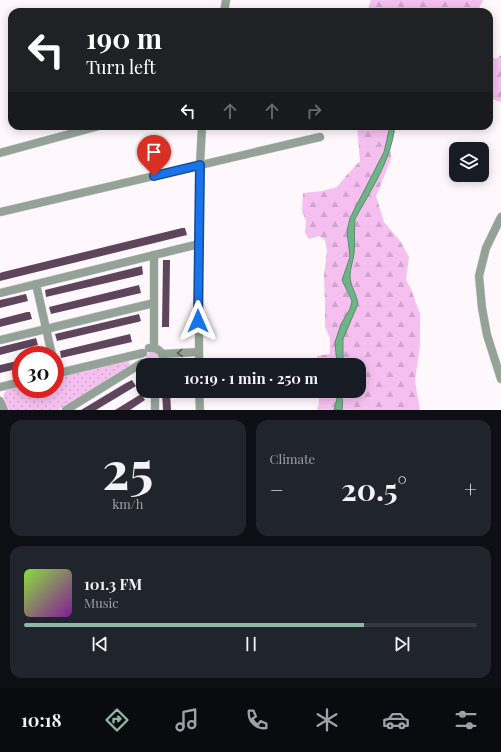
<!DOCTYPE html>
<html lang="en">
<head>
<meta charset="utf-8">
<style>
	:root { --surface:#171b24; --page:#20242c; --text:#f1f3f6; --muted:#9ea1a6; --line:#363941; --accent:#90b8a5 }
	body { margin:0; font-family:"Playfair Display",serif; background:var(--page); color:var(--text); height:100vh; display:flex; flex-direction:column; font-size:15px; white-space:nowrap }
	* { box-sizing:border-box; margin:0 }
	p { font-size:13px; color:var(--muted) }
	.icon { flex:none; width:22px; height:22px; fill:none; stroke:currentColor; stroke-width:2; stroke-linecap:round; stroke-linejoin:round }
	.map { position:relative; height:410px; overflow:hidden }
	.drawer { display:flex; flex-direction:column; gap:10px; padding:10px; background:#0d0f14; flex:1 }
	.drawer>* { flex:none }
	.guide { position:absolute; left:8px; top:8px; width:485px; height:122px; border-radius:12px; box-shadow:0 2px 10px #0003; background:#202124; color:#fff; overflow:hidden }
	.buttons { position:absolute; left:449px; top:142px; display:grid; gap:8px }
	.buttons a { display:grid; place-items:center; width:40px; height:40px; border-radius:8px; background:var(--surface); box-shadow:0 2px 10px #0003; font-size:20px }
	.speed { position:absolute; left:12px; top:346px; display:flex; gap:8px; font-size:20px; font-weight:700; text-align:center }
	.speed>* { display:grid; place-content:center; width:52px; height:52px; border-radius:50%; background:var(--surface); box-shadow:0 2px 10px #0003; line-height:1 }
	.speed .limit { border:6px solid #d22; background:#fff; color:#111 }
	.pin { position:absolute; display:grid; place-items:center; width:34px; height:34px; color:#fff; margin:-41px -17px; border-radius:50% 50% 50% 0; rotate:-45deg; box-shadow:0 0 4px #0007 }
	.pin .icon { rotate:45deg }
	.me { position:absolute; width:44px; margin:-22px; rotate:0deg; stroke-linejoin:round; filter:drop-shadow(0 0 3px #0008) }
	.turn { display:flex; align-items:center; gap:14px; height:84px; padding:0 12px; font-size:18px }
	.turn .icon { width:52px; height:52px; stroke-width:2.5 }
	.turn b { display:block; font-size:28px; line-height:34px }
	.lanes { display:flex; align-items:center; height:38px; padding:0 12px; background:#0003; justify-content:center; gap:20px; direction:ltr }
	.lanes .off { opacity:.35 }
	.big { font-size:30px; font-weight:700; line-height:1.1 }
	.drawer .card { flex:1; display:flex; flex-direction:column; justify-content:center; gap:6px; min-width:0; padding:0 14px; border-radius:12px; background:var(--page) }
	.drawer .dial { align-items:center; gap:0 }
	.dial b { font-size:52px; line-height:1 }
	.song { display:flex; align-items:center; gap:12px }
	.cover { width:48px; height:48px; border-radius:6px; background:linear-gradient(135deg,hsl(90 70% 55%),hsl(290 70% 35%)) }
	.played { height:4px; border-radius:2px; background:linear-gradient(90deg,var(--accent) 75%,var(--line) 75%) }
	.keys { display:flex; justify-content:space-around; direction:ltr }
	.heat { display:flex; justify-content:space-between; align-items:center; font-size:22px; direction:ltr }
	.drawer .tiles { flex:1; display:grid; gap:10px; grid-template-columns:1fr 1fr }
	.card:last-child { grid-column:span 2 }
	.trip { position:absolute; left:136px; top:358px; width:230px; height:40px; border-radius:12px; background:var(--surface); box-shadow:0 2px 10px #0003; font-weight:700; line-height:40px; text-align:center }
	.menu { display:flex; height:64px; justify-content:space-around; align-items:center; background:#090b0e; color:var(--muted) }
	.menu .icon { width:28px; height:28px }
	.menu .current { color:var(--accent) }
	.menu b { font-size:18px; color:var(--text) }
	.map>svg:first-child { display:block }
	.grass { fill:#f5c0f0 }
	.forest { fill:url(#forest-firs) }
	.park { fill:url(#park-dots) }
	.water { fill:#6eb487; stroke:#5c8a6d }
	.building { fill:#5e455c }
	.lines { fill:none; stroke-linecap:round; stroke-linejoin:round }
	.minor-casing { stroke:#d9d2d8; stroke-width:9 }
	.minor { stroke:#94a298; stroke-width:8 }
	.oneway { stroke:#59585a }
	.route-casing { stroke:#114b97; stroke-width:10 }
	.route { stroke:#1a73e8; stroke-width:7 }
</style>
</head>
<body>
<div class="map">
<svg width="501" height="410" viewBox="0 0 501 410">
	<defs>
		<pattern id="forest-firs" width="22" height="20" patternUnits="userSpaceOnUse"><rect width="22" height="20" fill="#f5c0f0"/><path d="M5 1l3.5 6h-7zM16 11l3.5 6h-7z" fill="#d2a5ce"/></pattern>
		<pattern id="park-dots" width="8" height="8" patternUnits="userSpaceOnUse"><rect width="8" height="8" fill="#f5c0f0"/><path d="M2 2h.1M6 6h.1" fill="none" stroke="#d2a5ce" stroke-width="1.8" stroke-linecap="round"/></pattern>
	</defs>
	<rect width="100%" height="100%" fill="#fef8fd"/>
	<path class="grass" d="M150 352H155L160 357C158 366 158 365 149 365 144 361 145 355 150 352Z"/>
	<g class="forest">
		<polygon points="371,0 483,0 480,6 479,12 367,12"/>
		<polygon points="489,55 496,59 501,55 501,102 489,98"/>
		<polygon points="357,126 389,126 391,159 376,196 384,222 400,241 409,257 406,280 411,289 420,314 420,345 415,381 420,410 317,410 319,402 318,391 359,391 359,365 318,365 317,356 330,354 330,339 325,326 325,301 324,276 327,250 325,240 319,236 309,239 305,233 306,221 302,211 303,193 323,191 337,187 346,176 360,161"/>
	</g>
	<path class="park" d="M128 359 130 365 58 410H9C0 392 2 390 21 386V389H55V378Z"/>
	<g class="water">
		<path d="M390 126H395C394 132 393 139 391 145 384 171 368 195 355 219 354 231 355 242 354 254 353 261 350 269 350 276 350 286 357 294 358 304L343 339V365H337L335 342 341 324 350 309 352 301 342 280 350 257 347 231 350 218 384 152Z"/>
		<path d="M333 391H340C343 398 343 403 342 410H334L337 399Z"/>
	</g>
	<g class="building">
		<polygon points="182,228 185,228 187,235 0,281 0,273 3,272"/>
		<polygon points="163,260 170,260 169,327 162,327"/>
		<polygon points="142,266 143,274 141,275 46,297 45,290"/>
		<polygon points="139,285 141,293 51,314 49,307"/>
		<polygon points="26,294 28,301 0,308 0,300"/>
		<polygon points="27,312 30,312 32,319 0,327 0,319"/>
		<polygon points="139,314 141,321 138,322 57,341 55,334"/>
		<polygon points="130,334 132,342 61,358 60,351"/>
		<polygon points="36,338 38,345 0,355 0,347"/>
		<polygon points="21,360 21,368 0,373 0,365"/>
		<polygon points="132,380 136,386 96,410 81,410 126,383"/>
		<polygon points="162,392 170,392 171,410 163,410"/>
		<polygon points="141,394 145,400 130,410 115,410"/>
	</g>
	<g class="lines">
		<g class="minor-casing">
			<g id="minor">
				<polyline points="224,12 226,0"/>
				<polyline points="0,153 99,126"/>
				<polyline points="0,212 320,137"/>
				<polyline points="501,217 486,248 479,276 482,308 487,335 501,379"/>
				<polyline points="154,255 154,348"/>
				<polyline points="36,284 52,355"/>
				<polyline points="0,293 199,244"/>
				<polyline points="0,340 154,303"/>
				<path d="M149 348C160 347 166 355 162 365"/>
				<polyline points="162,354 198,352"/>
				<polyline points="163,364 199,363"/>
				<polyline points="199,365 199,244 200,165 202,126"/>
				<polyline points="55,374 143,353"/>
				<polyline points="0,387 21,382"/>
				<polyline points="155,391 155,410"/>
				<polyline points="199,391 200,410"/>
				<polyline points="0,401 4,410"/>
				<polyline points="66,410 142,363"/>
			</g>
		</g>
		<use href="#minor" class="minor"/>
	</g>
	<defs><path id="oneway-chevron" d="M-2-3.5L2.5 0L-2 3.5" fill="none" stroke-width="1.6" stroke-linecap="round" stroke-linejoin="round"/></defs>
	<use class="oneway" href="#oneway-chevron" transform="translate(180 353) rotate(177)"/>
	<g class="lines">
		<g class="route-casing">
			<polyline id="route" points="154,176 200,165 198,321"/>
		</g>
		<use href="#route" class="route"/>
	</g>
</svg>
<div class="buttons">
<a><svg class="icon" aria-label="layers" viewBox="0 0 24 24"><path d="M12 4l9 5-9 5-9-5zM3 14l9 5 9-5"/></svg></a>
</div>
<div class="speed"><div class="limit">30</div></div>
<div class="pin" style="left:154px;top:176px;background:#d93025"><svg class="icon" aria-label="arrive" viewBox="0 0 24 24"><path d="M6 21V4h12l-3 4 3 4H6"/></svg></div>
<svg class="me" style="left:198px;top:321px" viewBox="-20 -20 40 40"><path d="M0-17L14 15 0 8-14 15z" fill="#1a73e8" stroke="#fff" stroke-width="4"/></svg>
<div class="trip">10:19 · 1 min · 250 m</div>
<div class="guide">
<div class="turn"><svg class="icon" aria-label="left" viewBox="0 0 24 24"><path d="M17 20v-9H6M10 6l-5 5 5 5"/></svg><div><b>190 m</b>Turn left</div></div>
<div class="lanes"><svg class="icon" aria-label="left" viewBox="0 0 24 24"><path d="M17 20v-9H6M10 6l-5 5 5 5"/></svg><svg class="icon off" aria-label="ahead" viewBox="0 0 24 24"><path d="M12 20V5M6 11l6-6 6 6"/></svg><svg class="icon off" aria-label="ahead" viewBox="0 0 24 24"><path d="M12 20V5M6 11l6-6 6 6"/></svg><svg class="icon off" aria-label="right" viewBox="0 0 24 24"><path d="M7 20v-9h11M14 6l5 5-5 5"/></svg></div>
</div>
</div>
<section class="drawer">
<div class="tiles">
<div class="card dial"><b>25</b><p>km/h</p></div>
<div class="card"><p>Climate</p>
<div class="heat"><a>−</a><b class="big">20.5°</b><a>+</a></div>
</div>
<div class="card">
<div class="song"><i class="cover"></i><div><b>101.3 FM</b><p>Music</p></div></div>
<div class="played"></div>
<div class="keys"><svg class="icon" aria-label="previous" viewBox="0 0 24 24"><path d="M18 5L8 12l10 7zM5 5v14"/></svg><svg class="icon" aria-label="pause" viewBox="0 0 24 24"><path d="M8 5v14M16 5v14"/></svg><svg class="icon" aria-label="next" viewBox="0 0 24 24"><path d="M6 5l10 7-10 7zM19 5v14"/></svg></div>
</div>
</div>
</section>
<nav class="menu">
<b>10:18</b>
<svg class="icon current" aria-label="directions" viewBox="0 0 24 24"><path d="M12 3l9 9-9 9-9-9zM9 14v-3h6M13 9l2 2-2 2"/></svg>
<svg class="icon" aria-label="music" viewBox="0 0 24 24"><path d="M9 18V5l10-2v13"/><circle cx="6" cy="18" r="3"/><circle cx="16" cy="16" r="3"/></svg>
<svg class="icon" aria-label="phone" viewBox="0 0 24 24"><path d="M5 4h4l2 5-3 2q2 4 5 5l2-3 5 2v4C11 20 4 13 5 4z"/></svg>
<svg class="icon" aria-label="climate" viewBox="0 0 24 24"><path d="M12 3v18M4 7l16 10M4 17L20 7"/></svg>
<svg class="icon" aria-label="car" viewBox="0 0 24 24"><path d="M5 17H2v-5l4-1 3-4h7l3 4 3 1v5h-3M9 17h6M6 11h13"/><circle cx="7" cy="17" r="2"/><circle cx="17" cy="17" r="2"/></svg>
<svg class="icon" aria-label="filters" viewBox="0 0 24 24"><path d="M4 7h16M4 17h16"/><circle cx="9" cy="7" r="2"/><circle cx="15" cy="17" r="2"/></svg>
</nav>
</body>
</html>
